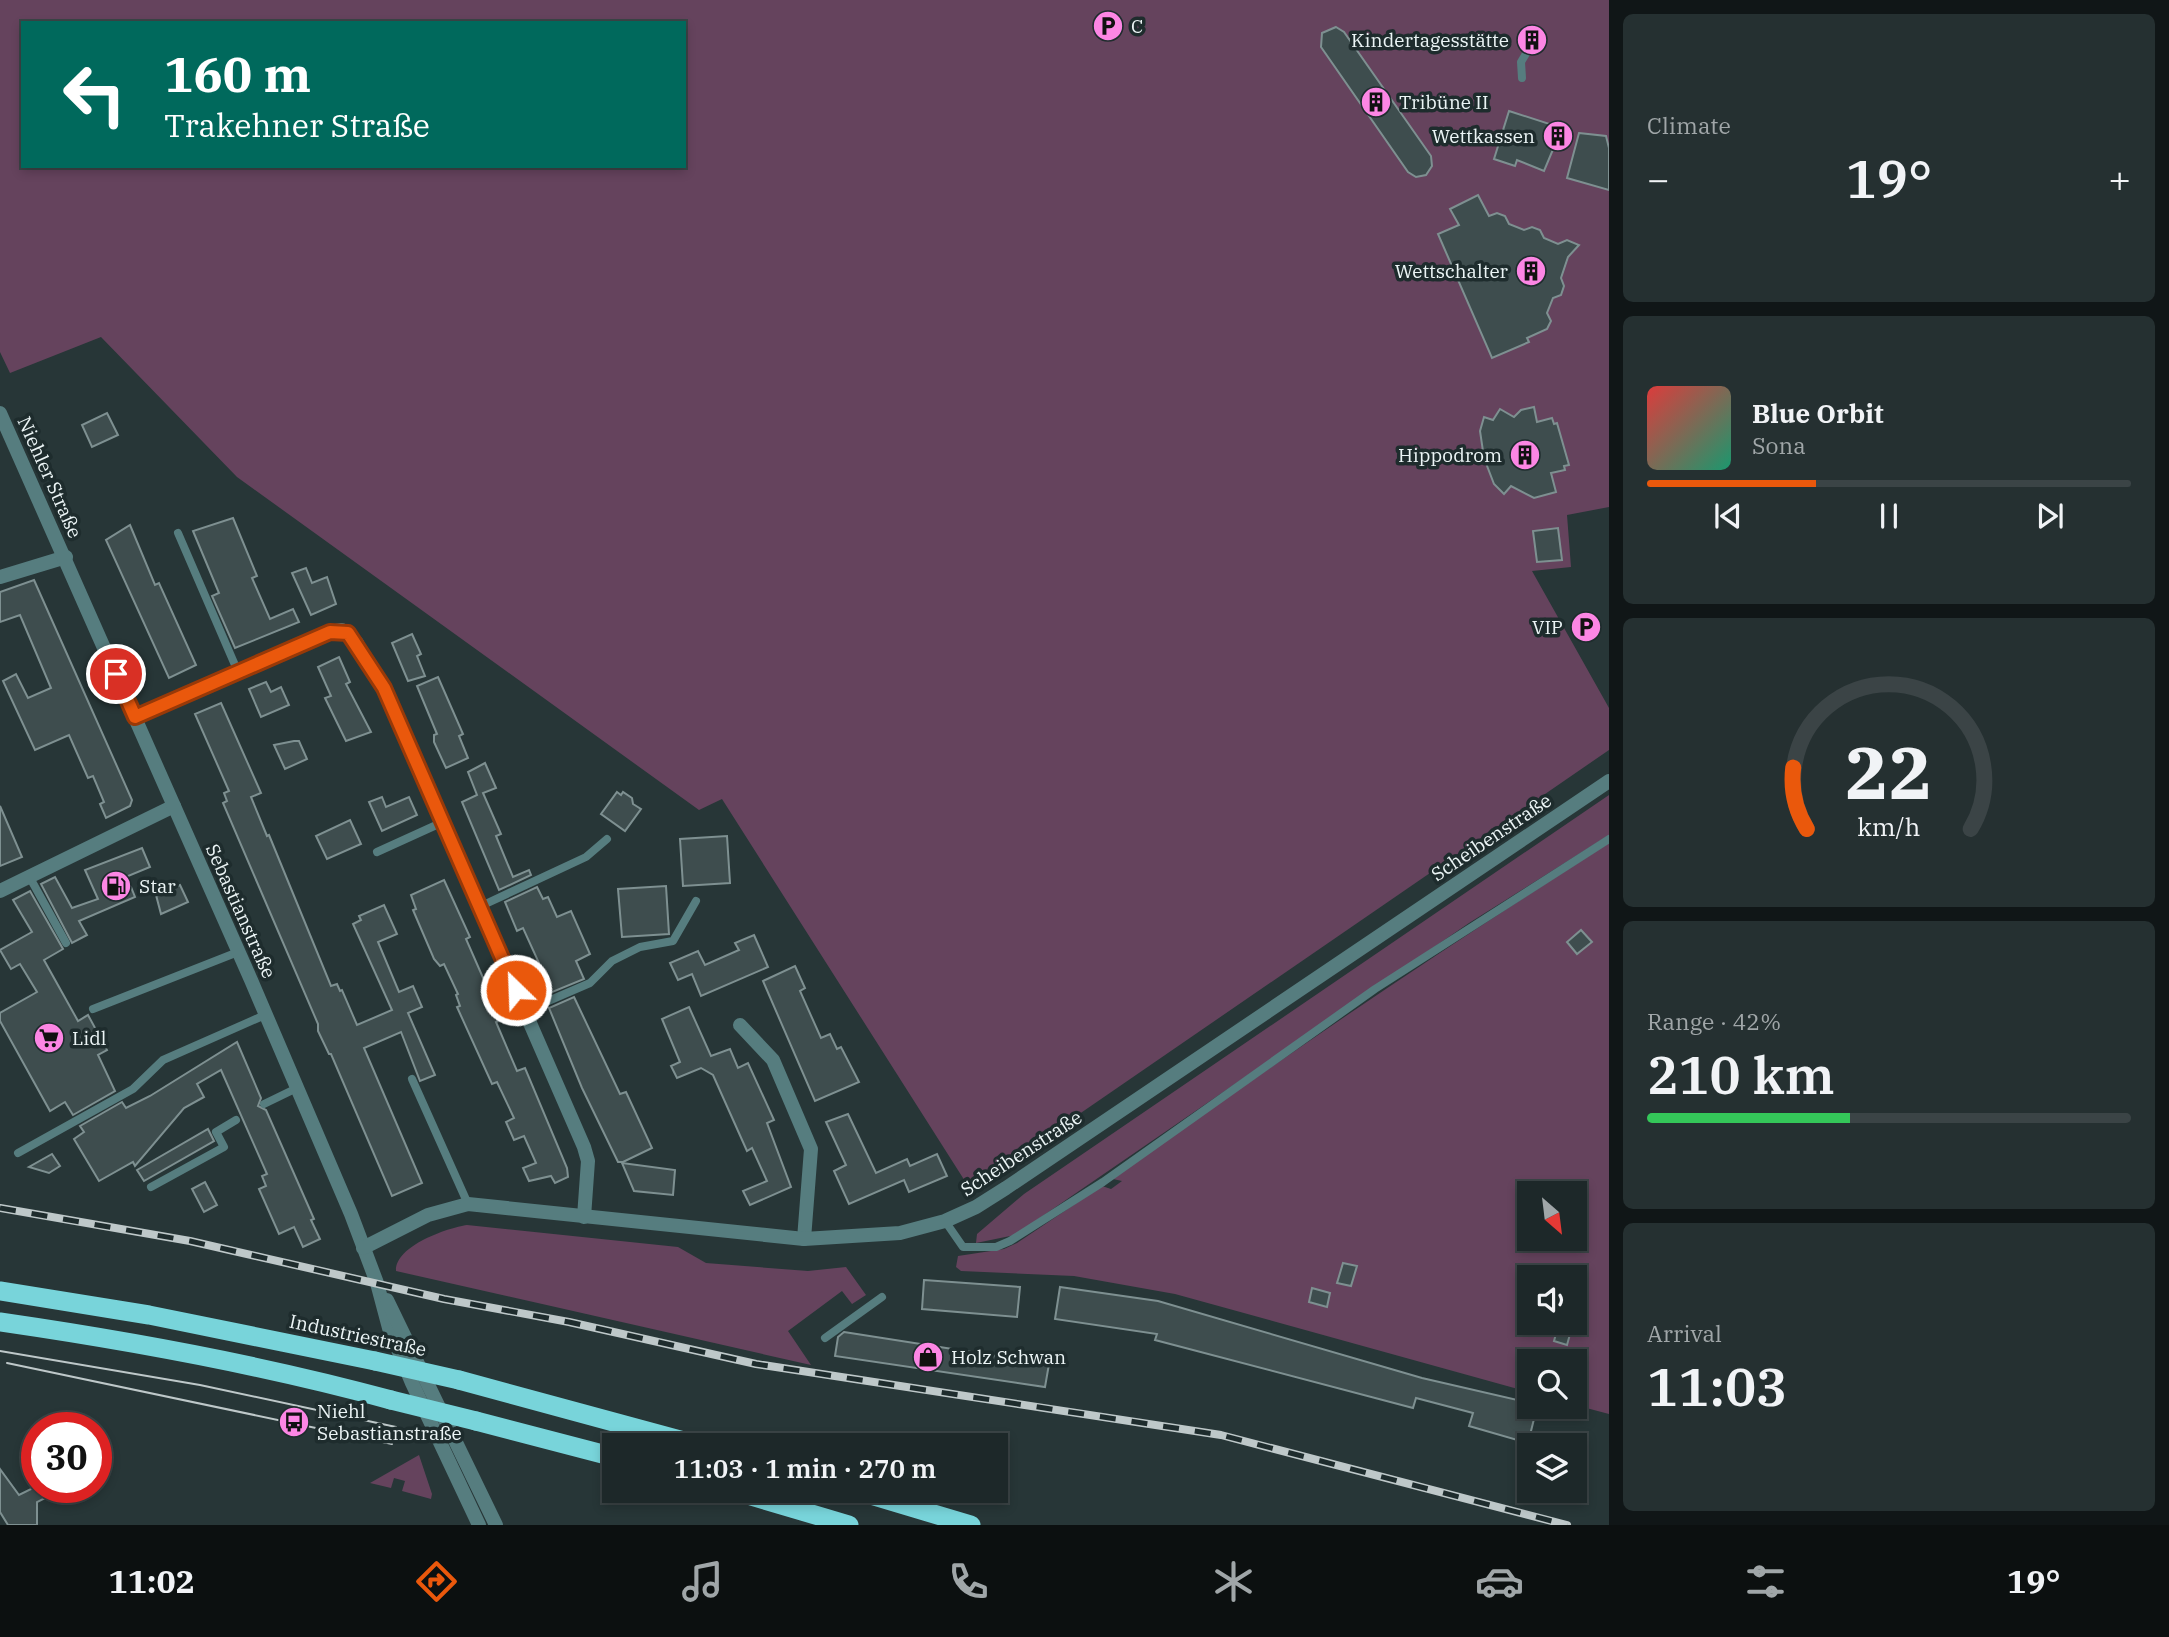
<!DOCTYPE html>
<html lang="en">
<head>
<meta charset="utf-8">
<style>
	:root { --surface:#1d2829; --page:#253031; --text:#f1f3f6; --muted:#a0a6a8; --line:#3b4446; --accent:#ea580c }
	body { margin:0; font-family:"IBM Plex Serif",serif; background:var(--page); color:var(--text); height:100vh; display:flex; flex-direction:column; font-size:26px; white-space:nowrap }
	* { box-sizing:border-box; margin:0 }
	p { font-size:23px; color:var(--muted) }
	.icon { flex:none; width:38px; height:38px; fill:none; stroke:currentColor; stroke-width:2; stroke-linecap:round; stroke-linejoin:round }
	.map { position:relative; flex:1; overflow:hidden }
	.side { display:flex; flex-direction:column; gap:14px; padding:14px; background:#101617; width:560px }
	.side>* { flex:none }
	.hud { position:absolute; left:21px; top:21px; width:665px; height:147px; border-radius:0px; box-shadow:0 4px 10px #0003,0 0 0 2px var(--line); background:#00695c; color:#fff; overflow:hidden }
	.needle { width:46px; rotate:152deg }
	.tools { position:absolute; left:1517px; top:1181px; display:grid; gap:14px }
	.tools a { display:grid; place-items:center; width:70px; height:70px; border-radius:0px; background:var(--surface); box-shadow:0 4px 10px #0003,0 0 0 2px var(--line); font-size:35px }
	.speed { position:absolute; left:21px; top:1412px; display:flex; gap:14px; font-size:35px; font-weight:700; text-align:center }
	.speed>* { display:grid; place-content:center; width:91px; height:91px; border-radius:50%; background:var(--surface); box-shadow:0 4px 10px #0003,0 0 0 2px var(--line); line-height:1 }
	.speed .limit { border:10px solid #d22; background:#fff; color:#111 }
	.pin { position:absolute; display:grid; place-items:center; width:60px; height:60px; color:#fff; margin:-30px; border:4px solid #fff; border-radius:50%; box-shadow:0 2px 7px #0007 }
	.me { position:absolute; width:77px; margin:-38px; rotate:336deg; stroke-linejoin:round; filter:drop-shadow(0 0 5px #0008) }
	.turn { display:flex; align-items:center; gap:24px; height:147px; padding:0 28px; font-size:32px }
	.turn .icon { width:91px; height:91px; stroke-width:2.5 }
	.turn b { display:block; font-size:49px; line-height:60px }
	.big { font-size:52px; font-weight:600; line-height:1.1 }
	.side .card { flex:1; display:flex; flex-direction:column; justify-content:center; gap:10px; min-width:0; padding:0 24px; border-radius:10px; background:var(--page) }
	.side .dial { align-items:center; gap:0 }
	.dial svg { height:182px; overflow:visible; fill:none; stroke:var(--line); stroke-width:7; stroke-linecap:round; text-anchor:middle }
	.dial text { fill:var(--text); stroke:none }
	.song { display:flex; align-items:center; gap:21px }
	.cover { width:84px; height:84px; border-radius:10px; background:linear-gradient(135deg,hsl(0 70% 55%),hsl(160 70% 35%)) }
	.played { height:7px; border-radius:4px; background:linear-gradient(90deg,var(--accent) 35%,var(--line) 35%) }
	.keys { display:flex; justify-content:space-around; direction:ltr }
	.heat { display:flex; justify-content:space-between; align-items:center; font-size:38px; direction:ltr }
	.charge { height:10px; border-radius:5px; background:linear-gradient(90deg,#34c759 42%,var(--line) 0) }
	.trip { position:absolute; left:602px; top:1433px; width:406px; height:70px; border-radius:0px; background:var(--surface); box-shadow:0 4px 10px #0003,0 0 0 2px var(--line); font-weight:600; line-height:70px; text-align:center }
	.menu { display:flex; height:112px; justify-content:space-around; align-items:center; background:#0c1010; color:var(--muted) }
	.menu .icon { width:49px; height:49px }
	.menu .active { color:var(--accent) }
	.menu b { font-size:32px; color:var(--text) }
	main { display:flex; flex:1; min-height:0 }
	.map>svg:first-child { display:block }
	.green { fill:#65435d; fill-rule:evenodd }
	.building { fill:#3e4d4e; stroke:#7e9091; stroke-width:2 }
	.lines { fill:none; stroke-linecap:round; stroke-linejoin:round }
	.service { stroke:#567d7f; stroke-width:8 }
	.minor { stroke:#567d7f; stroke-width:14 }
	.tertiary { stroke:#567d7f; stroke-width:14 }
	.trunk { stroke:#78d4da; stroke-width:19 }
	.tram { stroke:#bec8c9; stroke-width:2 }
	.rail-casing { stroke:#bec8c9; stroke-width:8 }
	.rail { stroke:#1e2c2d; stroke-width:5; stroke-dasharray:16; stroke-linecap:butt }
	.trunk-bridge { stroke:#78d4da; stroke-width:19 }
	.route-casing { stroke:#983908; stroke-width:18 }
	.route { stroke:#ea580c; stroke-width:12 }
	.labels { text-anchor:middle; stroke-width:7; stroke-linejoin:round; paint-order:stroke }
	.poi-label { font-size:19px; fill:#ecf5f6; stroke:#1e2c2d; text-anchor:start }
	.street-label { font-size:19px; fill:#ecf5f6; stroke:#1e2c2d }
</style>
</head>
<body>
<main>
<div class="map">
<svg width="1609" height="1525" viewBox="0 0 1609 1525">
	<rect width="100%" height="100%" fill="#273637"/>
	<g class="green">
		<path d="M0 0H1609V507L1567 515 1571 567 1532 571 1609 708V750L970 1189 722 799 699 810 237 477 101 337 10 373 0 352ZM23 23H684V166H23Z"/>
		<polygon points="1609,795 1609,835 1469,923 1015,1235 976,1243 977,1234 1024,1194"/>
		<path d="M1609 843V1414L1575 1405V1362H1530L1529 1392 1175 1294 1074 1276 961 1271 956 1267 958 1256 1004 1249 1017 1243 1102 1186 1111 1189 1122 1181 1113 1179C1275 1062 1441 950 1609 843ZM1530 1194H1575V1239H1530ZM1530 1278H1575V1323H1530Z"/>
		<path d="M467 1225 678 1247 706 1263 808 1271 846 1267 866 1295 852 1304 842 1291 788 1331 811 1365 396 1271C395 1246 447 1228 467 1225Z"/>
		<polygon points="419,1455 432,1494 431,1499 402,1491 405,1481 394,1478 391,1488 370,1483"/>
	</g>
	<g class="building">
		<polygon points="1532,26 1542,31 1546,40 1541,50 1533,53 1530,46 1522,48 1518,39 1523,30"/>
		<polygon points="1336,27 1344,32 1431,156 1432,166 1426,175 1416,177 1408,172 1321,47 1322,33"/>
		<polygon points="1509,111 1562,128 1544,171 1517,160 1515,166 1494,159"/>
		<polygon points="1579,133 1606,136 1609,148 1609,190 1567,178"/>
		<polygon points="1478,195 1489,216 1497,213 1505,216 1509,224 1524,230 1532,227 1540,230 1544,238 1558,244 1567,240 1579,245 1568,257 1561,278 1564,286 1561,295 1553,298 1547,313 1551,321 1547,329 1527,338 1529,342 1492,358 1438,234 1459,225 1450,209"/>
		<polygon points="1534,407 1537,422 1552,418 1554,424 1557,423 1569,465 1564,466 1565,470 1551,473 1556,492 1534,498 1511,486 1504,494 1494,484 1484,458 1480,431 1484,417 1493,420 1500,409 1514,417 1521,410"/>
		<polygon points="107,413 118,435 92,447 82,425"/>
		<polygon points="233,518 257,576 252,578 270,619 293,609 299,622 235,648 212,596 219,593 193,531"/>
		<polygon points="130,525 155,585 159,583 196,665 169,678 106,540"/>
		<polygon points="1558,528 1562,560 1537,562 1533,531"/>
		<polygon points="306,568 312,583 327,577 336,604 311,615 292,573"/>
		<polygon points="34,580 132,800 130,806 106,818 100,804 104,802 93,776 88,778 69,735 35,750 3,681 16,674 28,698 51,688 20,615 0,622 0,592"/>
		<polygon points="412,634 421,654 417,656 425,676 408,681 392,643"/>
		<polygon points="339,657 350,682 346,684 371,732 346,741 325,698 331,696 318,667"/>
		<polygon points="438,677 463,734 459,736 468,758 446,768 434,742 434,735 437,734 417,686"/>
		<polygon points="266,682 271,692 281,687 289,705 261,717 249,689"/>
		<polygon points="221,703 261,793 251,797 267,836 269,835 331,986 337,984 340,991 342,990 357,1025 392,1010 353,924 361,920 359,916 384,905 397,934 378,942 399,992 413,986 422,1007 408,1013 435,1075 420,1081 401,1032 364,1048 422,1183 392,1196 331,1054 329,1054 318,1031 318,1024 223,803 227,801 224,793 229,791 195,714"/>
		<polygon points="294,741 299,741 307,759 285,769 274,745"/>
		<polygon points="485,763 496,788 483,793 501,834 496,836 513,877 529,870 531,875 499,890 462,802 477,795 468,772"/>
		<polygon points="617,792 621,795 623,792 632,798 633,804 641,809 625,831 601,814"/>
		<polygon points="382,797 386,807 409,797 417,815 382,831 369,802"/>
		<polygon points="0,806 22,857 0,866"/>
		<polygon points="350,820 361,844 327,859 316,836"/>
		<polygon points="727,836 730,883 683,886 680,839"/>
		<polygon points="142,848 150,867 111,883 116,893 131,887 135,897 79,921 87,935 72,943 41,884 55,877 72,908 98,899 85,870"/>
		<polygon points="444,880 470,937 466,939 498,1012 495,1013 499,1021 496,1022 517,1071 525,1068 567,1168 568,1177 555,1183 551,1176 529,1181 523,1168 536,1163 524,1136 514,1140 506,1122 514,1118 497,1082 492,1084 457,1007 460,1006 456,995 458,994 444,964 440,966 434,959 413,910 416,909 411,895"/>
		<polygon points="180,885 188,902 161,914 156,895"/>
		<polygon points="666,886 669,934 622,937 618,889"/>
		<polygon points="537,887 543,899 548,897 557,917 571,911 590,954 576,961 584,979 545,995 537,977 544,974 523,928 517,931 505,902"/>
		<polygon points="30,891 63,949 44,960 78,1021 88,1015 107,1050 98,1055 115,1091 73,1115 65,1102 50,1111 0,1021 0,1013 37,992 20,964 11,969 0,950 32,932 13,900"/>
		<polygon points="1581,930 1592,942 1577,954 1567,942"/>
		<polygon points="754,935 768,967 701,996 692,974 678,980 670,963 698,951 705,965 739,950 735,943"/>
		<polygon points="795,966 805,988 800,991 821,1038 830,1034 837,1049 841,1047 859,1082 815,1101 763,981"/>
		<polygon points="574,997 620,1094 626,1092 652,1148 623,1162 618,1162 582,1088 549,1008"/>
		<polygon points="689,1007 711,1056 730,1049 738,1068 748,1063 774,1120 767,1123 791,1187 750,1205 743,1191 767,1181 752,1148 747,1151 713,1075 701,1068 677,1078 671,1066 680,1062 662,1019"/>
		<polygon points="237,1042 261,1098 258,1106 266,1110 314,1219 311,1220 320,1239 303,1247 294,1227 279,1234 259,1189 266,1186 262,1176 267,1174 221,1070 197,1084 204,1097 184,1108 135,1166 133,1162 99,1181 74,1139 84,1132 80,1126 122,1102 126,1108 150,1096"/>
		<polygon points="848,1114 876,1173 907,1159 910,1166 937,1154 947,1176 909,1192 904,1180 849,1204 834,1171 846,1165 826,1122"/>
		<polygon points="208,1129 214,1141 144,1181 137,1170"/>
		<polygon points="52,1154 60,1166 49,1173 29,1167"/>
		<polygon points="622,1163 675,1170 673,1195 634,1191"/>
		<polygon points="205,1182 217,1205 204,1212 192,1189"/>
		<polygon points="1343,1263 1357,1266 1351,1286 1337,1283"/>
		<polygon points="924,1280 1020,1287 1017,1317 922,1309"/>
		<polygon points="1060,1287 1158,1301 1422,1378 1530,1403 1530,1407 1537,1407 1528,1443 1469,1426 1473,1413 1416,1398 1413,1408 1155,1340 1157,1334 1055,1319"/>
		<polygon points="1312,1288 1330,1293 1327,1307 1309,1302"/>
		<polygon points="1559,1323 1572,1327 1567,1345 1554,1341"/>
		<polygon points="844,1332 1049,1364 1045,1387 835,1356 838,1337"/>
		<polygon points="0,1469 19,1495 33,1488 65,1488 37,1502 37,1525 8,1525 0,1512"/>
	</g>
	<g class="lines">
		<g class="service">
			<polyline points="1522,78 1521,62 1527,52"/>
			<polyline points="178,533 238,672"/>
			<polyline points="377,852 443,822"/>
			<polyline points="29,876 66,943"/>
			<polyline points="479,907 586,857 607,839"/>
			<polyline points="93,1009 238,952"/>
			<polyline points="525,1011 590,983 612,961 640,947 673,941 696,901"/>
			<polyline points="412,1079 468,1204"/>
			<polyline points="264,1104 297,1088"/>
			<polyline points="18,1153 133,1089 163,1060 265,1015"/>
			<polyline points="151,1187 224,1147 216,1132 236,1120"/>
			<polyline points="945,1221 963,1247 996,1247 1010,1241 1103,1182 1375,989 1609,839"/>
			<polyline points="825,1338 882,1297"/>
		</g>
		<g class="minor">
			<polyline points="0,577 66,557"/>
			<polyline points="135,717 330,632 342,630 357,643 363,658 384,688 584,1147 588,1161 584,1217"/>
			<polyline points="0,891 174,806"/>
			<polyline points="740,1025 773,1060 811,1149 804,1239"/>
		</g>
		<g class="tertiary">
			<polyline points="0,413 251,980 351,1214 377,1283 389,1328 412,1383 479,1525"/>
			<polyline points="363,1248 428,1215 468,1204 804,1239 900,1233 945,1221 976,1207 1006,1188 1609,781"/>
			<polyline points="387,1300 496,1525"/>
		</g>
		<g class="trunk">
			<polyline points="0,1291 149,1315 375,1361"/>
			<path d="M0 1322C131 1341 263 1365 391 1400"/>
			<polyline points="459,1380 702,1446"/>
			<polyline points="476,1421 614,1457"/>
			<polyline points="734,1491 849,1525"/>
			<polyline points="857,1491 971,1525"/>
		</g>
		<g class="tram">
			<polyline points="0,1351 200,1385 396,1427"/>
			<polyline points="7,1363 392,1444"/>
		</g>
		<g class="rail-casing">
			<polyline id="rail" points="0,1208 190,1241 444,1299 569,1322 756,1364 1221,1435 1567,1525"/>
		</g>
		<use href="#rail" class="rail"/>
		<g class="trunk-bridge">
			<polyline points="375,1361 459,1380"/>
			<polyline points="391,1400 476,1421"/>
		</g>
	</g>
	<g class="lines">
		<g class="route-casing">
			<polyline id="route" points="116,674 135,717 330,632 348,633 384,688 516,990"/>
		</g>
		<use href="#route" class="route"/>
	</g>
	<defs>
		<g id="parking-disc" transform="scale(1.575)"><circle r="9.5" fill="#fc86e4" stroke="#1e2c2d"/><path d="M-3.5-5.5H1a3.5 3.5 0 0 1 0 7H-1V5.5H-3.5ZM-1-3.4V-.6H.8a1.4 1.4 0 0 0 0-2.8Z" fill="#111"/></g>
		<g id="building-disc" transform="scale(1.575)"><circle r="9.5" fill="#fc86e4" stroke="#1e2c2d"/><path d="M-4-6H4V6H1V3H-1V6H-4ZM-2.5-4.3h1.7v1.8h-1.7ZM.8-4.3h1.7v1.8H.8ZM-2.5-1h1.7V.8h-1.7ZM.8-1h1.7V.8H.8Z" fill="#111"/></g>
		<g id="fuel-disc" transform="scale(1.575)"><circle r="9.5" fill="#fc86e4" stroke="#1e2c2d"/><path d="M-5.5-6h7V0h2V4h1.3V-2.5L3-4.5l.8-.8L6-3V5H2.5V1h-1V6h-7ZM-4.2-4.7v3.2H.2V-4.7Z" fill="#111"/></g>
		<g id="supermarket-disc" transform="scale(1.575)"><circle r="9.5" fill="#fc86e4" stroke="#1e2c2d"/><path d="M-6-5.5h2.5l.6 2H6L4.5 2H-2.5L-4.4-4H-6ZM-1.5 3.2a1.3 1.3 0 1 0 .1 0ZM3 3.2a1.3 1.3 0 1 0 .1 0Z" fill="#111"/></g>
		<g id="shop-disc" transform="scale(1.575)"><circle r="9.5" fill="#fc86e4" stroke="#1e2c2d"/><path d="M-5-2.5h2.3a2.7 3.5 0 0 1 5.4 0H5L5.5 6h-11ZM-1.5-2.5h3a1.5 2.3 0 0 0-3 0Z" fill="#111"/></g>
		<g id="bus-disc" transform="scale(1.575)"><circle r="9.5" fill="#fc86e4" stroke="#1e2c2d"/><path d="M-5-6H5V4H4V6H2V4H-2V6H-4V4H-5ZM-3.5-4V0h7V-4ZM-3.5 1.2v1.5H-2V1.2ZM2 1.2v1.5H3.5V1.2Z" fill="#111"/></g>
	</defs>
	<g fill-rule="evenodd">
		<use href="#parking-disc" x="1108" y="26"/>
		<use href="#building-disc" x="1532" y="40"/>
		<use href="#building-disc" x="1376" y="102"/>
		<use href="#building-disc" x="1558" y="136"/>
		<use href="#building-disc" x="1531" y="271"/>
		<use href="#building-disc" x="1525" y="455"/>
		<use href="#parking-disc" x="1586" y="627"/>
		<use href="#fuel-disc" x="116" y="886"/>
		<use href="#supermarket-disc" x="49" y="1038"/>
		<use href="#shop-disc" x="928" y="1357"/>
		<use href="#bus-disc" x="294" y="1422"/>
	</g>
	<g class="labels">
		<g class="poi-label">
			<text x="1131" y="33">C</text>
			<text x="1509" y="47" text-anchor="end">Kindertagesstätte</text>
			<text x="1399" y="109">Tribüne II</text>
			<text x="1535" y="143" text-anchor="end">Wettkassen</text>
			<text x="1508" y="278" text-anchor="end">Wettschalter</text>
			<text x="1502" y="462" text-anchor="end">Hippodrom</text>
			<text x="1563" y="634" text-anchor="end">VIP</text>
			<text x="139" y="893">Star</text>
			<text x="72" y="1045">Lidl</text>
			<text x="951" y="1364">Holz Schwan</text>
			<text x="317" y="1418">Niehl<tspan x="317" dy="22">Sebastianstraße</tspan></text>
		</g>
		<g class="street-label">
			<text transform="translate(50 477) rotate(66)" y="7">Niehler Straße</text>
			<text transform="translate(1491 837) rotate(-34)" y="7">Scheibenstraße</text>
			<text transform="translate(241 911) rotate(66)" y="7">Sebastianstraße</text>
			<text transform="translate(1021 1153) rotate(-33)" y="7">Scheibenstraße</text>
			<text transform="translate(358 1335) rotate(12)" y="7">Industriestraße</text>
		</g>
	</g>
</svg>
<div class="tools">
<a><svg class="needle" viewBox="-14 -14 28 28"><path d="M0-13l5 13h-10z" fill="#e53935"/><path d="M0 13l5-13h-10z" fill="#a0a6a8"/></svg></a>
<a><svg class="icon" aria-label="sound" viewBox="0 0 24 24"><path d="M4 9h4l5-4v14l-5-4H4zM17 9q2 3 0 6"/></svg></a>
<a><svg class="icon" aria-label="search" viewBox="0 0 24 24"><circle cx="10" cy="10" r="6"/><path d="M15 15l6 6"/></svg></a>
<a><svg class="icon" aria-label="layers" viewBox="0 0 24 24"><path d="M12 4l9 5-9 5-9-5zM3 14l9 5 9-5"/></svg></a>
</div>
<div class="speed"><div class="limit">30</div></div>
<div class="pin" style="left:116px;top:674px;background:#d93025"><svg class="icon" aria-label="arrive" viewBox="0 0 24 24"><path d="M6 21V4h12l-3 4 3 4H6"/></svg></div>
<svg class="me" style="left:516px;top:990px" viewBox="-20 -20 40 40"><circle r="17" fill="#ea580c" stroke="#fff" stroke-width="3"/><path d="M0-11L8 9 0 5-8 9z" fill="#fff"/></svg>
<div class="trip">11:03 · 1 min · 270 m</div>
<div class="hud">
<div class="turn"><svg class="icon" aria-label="left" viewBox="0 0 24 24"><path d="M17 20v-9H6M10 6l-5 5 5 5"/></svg><div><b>160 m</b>Trakehner Straße</div></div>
</div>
</div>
<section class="side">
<div class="card"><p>Climate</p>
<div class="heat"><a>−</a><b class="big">19°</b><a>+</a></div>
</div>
<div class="card">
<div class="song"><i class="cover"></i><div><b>Blue Orbit</b><p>Sona</p></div></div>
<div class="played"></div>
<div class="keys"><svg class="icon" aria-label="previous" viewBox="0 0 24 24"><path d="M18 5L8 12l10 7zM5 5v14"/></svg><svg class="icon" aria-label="pause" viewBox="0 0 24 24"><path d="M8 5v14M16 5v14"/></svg><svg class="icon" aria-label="next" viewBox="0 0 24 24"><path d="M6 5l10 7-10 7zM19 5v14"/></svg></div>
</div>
<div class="card dial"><svg viewBox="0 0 100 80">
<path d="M14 69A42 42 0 1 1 86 69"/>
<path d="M14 69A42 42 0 0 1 8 42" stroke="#ea580c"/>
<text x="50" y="56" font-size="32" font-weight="700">22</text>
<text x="50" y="72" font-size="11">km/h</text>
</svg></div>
<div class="card"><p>Range · 42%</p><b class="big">210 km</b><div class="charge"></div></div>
<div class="card"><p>Arrival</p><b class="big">11:03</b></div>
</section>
</main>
<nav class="menu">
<b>11:02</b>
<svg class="icon active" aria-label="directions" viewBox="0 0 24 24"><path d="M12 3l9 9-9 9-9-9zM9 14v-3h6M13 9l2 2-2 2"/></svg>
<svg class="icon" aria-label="music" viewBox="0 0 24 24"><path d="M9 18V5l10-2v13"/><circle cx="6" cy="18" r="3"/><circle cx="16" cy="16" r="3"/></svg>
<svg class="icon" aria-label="phone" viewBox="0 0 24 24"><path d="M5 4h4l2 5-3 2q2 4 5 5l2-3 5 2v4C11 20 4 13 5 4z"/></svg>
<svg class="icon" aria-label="climate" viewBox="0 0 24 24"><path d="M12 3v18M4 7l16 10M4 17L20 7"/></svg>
<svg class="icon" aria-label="car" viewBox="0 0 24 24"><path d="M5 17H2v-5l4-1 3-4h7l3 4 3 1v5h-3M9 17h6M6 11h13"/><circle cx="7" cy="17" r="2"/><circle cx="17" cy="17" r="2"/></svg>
<svg class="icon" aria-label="filters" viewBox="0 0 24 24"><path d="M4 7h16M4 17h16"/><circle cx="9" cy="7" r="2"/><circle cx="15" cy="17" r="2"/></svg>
<b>19°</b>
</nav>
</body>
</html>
